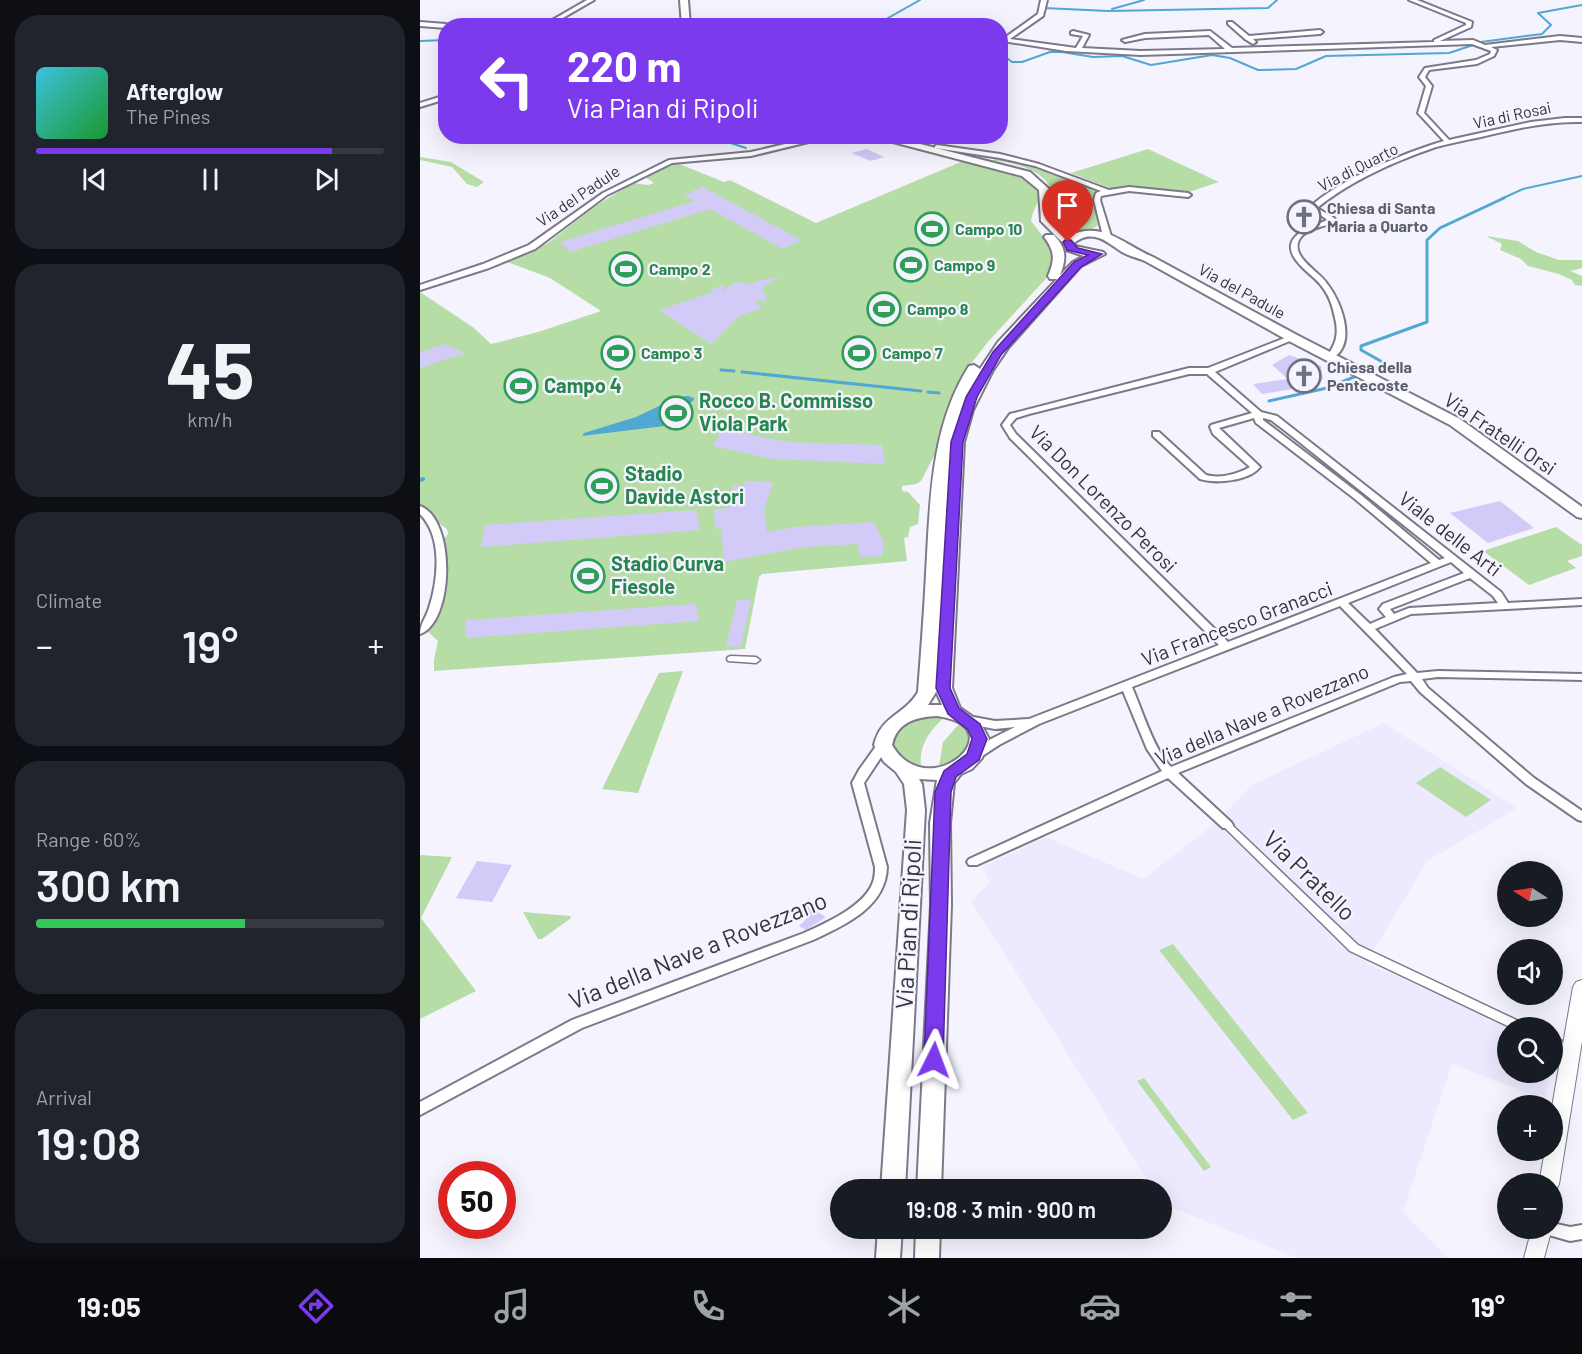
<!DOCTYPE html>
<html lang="en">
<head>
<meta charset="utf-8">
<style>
	:root { --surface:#171b24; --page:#20242c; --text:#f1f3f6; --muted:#9ea1a6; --line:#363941; --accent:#7c3aed }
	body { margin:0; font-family:Barlow,sans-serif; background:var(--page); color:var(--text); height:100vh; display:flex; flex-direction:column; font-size:22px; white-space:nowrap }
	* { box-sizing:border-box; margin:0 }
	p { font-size:20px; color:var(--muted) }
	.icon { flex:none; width:33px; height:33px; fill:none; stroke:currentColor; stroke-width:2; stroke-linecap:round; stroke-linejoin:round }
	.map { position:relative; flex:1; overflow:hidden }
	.side { display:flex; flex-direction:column; gap:15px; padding:15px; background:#0d0f14; width:420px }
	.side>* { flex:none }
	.top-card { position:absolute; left:18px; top:18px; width:570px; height:126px; border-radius:24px; box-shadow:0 6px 24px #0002; background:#7c3aed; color:#fff; overflow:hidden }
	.needle { width:39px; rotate:282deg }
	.controls { position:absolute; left:1077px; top:861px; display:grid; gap:12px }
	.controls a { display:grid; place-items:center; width:66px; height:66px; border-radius:50%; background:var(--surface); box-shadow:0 6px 24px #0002; font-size:30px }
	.speed { position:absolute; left:18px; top:1161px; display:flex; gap:12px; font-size:30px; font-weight:700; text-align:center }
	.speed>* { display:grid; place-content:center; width:78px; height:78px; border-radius:50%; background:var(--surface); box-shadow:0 6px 24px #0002; line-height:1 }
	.speed .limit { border:9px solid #d22; background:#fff; color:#111 }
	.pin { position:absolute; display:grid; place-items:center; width:51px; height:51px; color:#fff; margin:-62px -26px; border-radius:50% 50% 50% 0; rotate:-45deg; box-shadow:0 0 6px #0007 }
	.pin .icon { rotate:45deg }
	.me { position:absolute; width:66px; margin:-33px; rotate:3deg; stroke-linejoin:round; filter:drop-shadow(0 0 4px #0008) }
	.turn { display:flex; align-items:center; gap:21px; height:126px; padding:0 30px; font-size:27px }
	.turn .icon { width:78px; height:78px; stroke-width:2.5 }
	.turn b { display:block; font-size:42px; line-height:51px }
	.big { font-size:45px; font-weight:600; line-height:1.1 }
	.side .widget { flex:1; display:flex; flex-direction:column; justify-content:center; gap:9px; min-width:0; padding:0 21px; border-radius:24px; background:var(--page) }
	.side .dial { align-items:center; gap:0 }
	.dial b { font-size:78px; line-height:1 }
	.song { display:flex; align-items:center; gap:18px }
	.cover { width:72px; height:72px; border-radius:9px; background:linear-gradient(135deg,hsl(190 70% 55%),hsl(130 70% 35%)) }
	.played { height:6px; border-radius:3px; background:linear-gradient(90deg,var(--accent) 85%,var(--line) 85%) }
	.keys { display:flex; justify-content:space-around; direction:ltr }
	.heat { display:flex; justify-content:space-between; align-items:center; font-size:33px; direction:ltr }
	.charge { height:9px; border-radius:4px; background:linear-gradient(90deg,#34c759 60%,var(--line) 0) }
	.trip { position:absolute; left:410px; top:1179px; width:342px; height:60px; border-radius:30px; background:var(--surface); box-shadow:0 6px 24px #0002; font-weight:600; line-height:60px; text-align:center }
	.dock { display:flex; height:96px; justify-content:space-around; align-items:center; background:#090b0e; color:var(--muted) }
	.dock .icon { width:42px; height:42px }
	.dock .selected { color:var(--accent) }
	.dock b { font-size:27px; color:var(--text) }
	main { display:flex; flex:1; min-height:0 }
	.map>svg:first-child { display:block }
	.built { fill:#edeaff }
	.green { fill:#b7dda6 }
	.water { fill:#51a8d2 }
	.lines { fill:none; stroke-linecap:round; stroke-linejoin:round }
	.stream-far2 { stroke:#51a8d2; stroke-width:2 }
	.stream-far1 { stroke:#51a8d2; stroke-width:3 }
	.stream { stroke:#51a8d2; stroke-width:4 }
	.building { fill:#d2cbf7 }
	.pedestrian-casing { stroke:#7c798a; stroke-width:3 }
	.minor-casing { stroke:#7c798a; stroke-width:4 }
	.tertiary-casing { stroke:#7c798a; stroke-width:2 }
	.secondary-casing { stroke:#7c798a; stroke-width:4 }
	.pedestrian { fill:#fff; fill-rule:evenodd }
	.minor { fill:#fff; fill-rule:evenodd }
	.tertiary { fill:#fff; fill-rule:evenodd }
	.secondary { fill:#fff; fill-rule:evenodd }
	.route { fill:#7c3aed; stroke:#51269a; stroke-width:1.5 }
	.labels { text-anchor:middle; stroke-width:4.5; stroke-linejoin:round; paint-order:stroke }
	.far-street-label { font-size:16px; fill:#34333a; stroke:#f5f3fe }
	.far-worship-label { font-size:16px; font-weight:bold; fill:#5b616d; stroke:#f5f3fe; text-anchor:start }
	.far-leisure-label { font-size:16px; font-weight:bold; fill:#27864d; stroke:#f5f3fe; text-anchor:start }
	.leisure-label { font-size:20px; font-weight:bold; fill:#27864d; stroke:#f5f3fe; text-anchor:start }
	.street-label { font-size:20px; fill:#34333a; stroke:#f5f3fe }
	.near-street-label { font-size:24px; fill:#34333a; stroke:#f5f3fe }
</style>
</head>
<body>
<main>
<section class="side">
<div class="widget">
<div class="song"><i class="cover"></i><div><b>Afterglow</b><p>The Pines</p></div></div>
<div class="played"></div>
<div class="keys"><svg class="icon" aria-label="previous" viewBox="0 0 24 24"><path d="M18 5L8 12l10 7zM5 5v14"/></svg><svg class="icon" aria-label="pause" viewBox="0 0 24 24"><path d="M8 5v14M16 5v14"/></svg><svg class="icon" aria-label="next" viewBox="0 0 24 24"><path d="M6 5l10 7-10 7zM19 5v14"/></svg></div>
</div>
<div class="widget dial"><b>45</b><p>km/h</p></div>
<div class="widget"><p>Climate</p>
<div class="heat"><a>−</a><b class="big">19°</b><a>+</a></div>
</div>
<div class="widget"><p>Range · 60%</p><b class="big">300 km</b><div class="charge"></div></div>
<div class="widget"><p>Arrival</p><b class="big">19:08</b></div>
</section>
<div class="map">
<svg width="1162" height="1258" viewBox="0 0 1162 1258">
	<rect width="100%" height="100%" fill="#f5f3fe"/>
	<polygon class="built" points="964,723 1097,808 1007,861 946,963 1094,1027 1088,1028 1088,1072 1129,1073 1126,1100 1032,1064 983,1212 1028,1258 877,1258 743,1204 741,1190 733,1189 551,901 570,882 562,867 626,837 723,879 796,823 832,785"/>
	<g class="green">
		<polygon points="728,149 799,182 763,194 707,188 692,189 651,173"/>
		<path d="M577 156 615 166 681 190 674 195 678 225C664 237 641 232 630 218 630 209 634 197 631 189 624 170 591 161 573 161Z"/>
		<polygon points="0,157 31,162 64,182 57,187 47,184 32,167 0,160"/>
		<path d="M543 161C558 165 619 174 619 194 619 203 612 212 611 221L635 252 631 273 567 343 550 365 527 408 515 454 501 481 496 484 482 486V491L488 492 500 505 498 524 490 527 488 537 484 538 487 561 342 574 339 577 325 649 14 671V660L18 641 8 632 15 614 22 541 28 534 27 529 13 519 0 505V292L54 328 71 344 118 332 181 311 130 278 87 262 128 243 174 207 213 183 228 185 234 183 225 177 257 163 304 182 310 180 396 223Z"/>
		<polygon points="1066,236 1098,241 1116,252 1139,260 1162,260 1162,268 1150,271 1162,276 1162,286 1155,285 1152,280 1139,274 1108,266 1101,259 1080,250 1082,244"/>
		<polygon points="1136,527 1162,545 1162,556 1147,561 1156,568 1109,585 1063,551"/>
		<polygon points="263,671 218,793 182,789 239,673"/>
		<path d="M515 715 525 717C510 730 499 745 501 766 485 763 469 752 474 734L490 720Z"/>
		<path d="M540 723C562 743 544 764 519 766L523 742Z"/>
		<polygon points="1020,767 1071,800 1046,817 996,783"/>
		<polygon points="0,855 32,857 1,918 56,991 0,1019"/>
		<polygon points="103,912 150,916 151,918 122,939 118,939"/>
		<polygon points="753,944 888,1113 873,1120 739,950"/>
		<polygon points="724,1078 791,1167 784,1171 717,1081"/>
	</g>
	<polygon class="water" points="268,396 274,398 274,400 262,410 260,419 253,425 162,436 164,433 216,417 258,397"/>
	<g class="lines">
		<g class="stream-far2">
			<polyline points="692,9 724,0"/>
			<polyline points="623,11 624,8 688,11 848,8 857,0"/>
			<polyline points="454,26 500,0"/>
			<polyline points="0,41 26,40"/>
			<polyline points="1061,42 1122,34 1131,25 1118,13 1162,5"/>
			<polyline points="580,45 588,40"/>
			<polyline points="580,53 592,62 602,62 630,52 642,52 673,57 702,56 731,65 792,55 810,58 838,70 876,69 906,56 1029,53 1056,44"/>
			<polyline points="289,136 326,148"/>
			<polyline points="1081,199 1103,189 1162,176"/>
		</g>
		<g class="stream-far1">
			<polyline points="301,370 314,371"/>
			<polyline points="322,372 501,391"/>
			<polyline points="508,392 519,393"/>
			<polyline points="849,401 907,388 966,364 941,350 941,346 1007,322 1007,240 1020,228 1084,198"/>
		</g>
		<polyline class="stream" points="0,480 3,479"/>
	</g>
	<g class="building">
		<polygon points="447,149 464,157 451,161 431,153"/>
		<polygon points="283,187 381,240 363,249 290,209 150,252 140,242 275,201 264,195"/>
		<polygon points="360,277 342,288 347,301 334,300 342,308 319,316 291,344 239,310 293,292 291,290 303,285 303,291 316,282 330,284 337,281"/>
		<polygon points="25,344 46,353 0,368 0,352"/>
		<polygon points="869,355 901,366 903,379 891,386 842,394 833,384 868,379 852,365"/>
		<polygon points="302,429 368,442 462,445 465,464 352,459 293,446"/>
		<polygon points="325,481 353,482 344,511 347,532 375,527 454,522 464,543 462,556 440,557 438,544 384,547 304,562 301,528 295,529 294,509 310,508 313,486 324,486"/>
		<polygon points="1080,501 1114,528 1068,543 1030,513"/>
		<polygon points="276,510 280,530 61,547 65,525"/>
		<polygon points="317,600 331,600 321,647 306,646"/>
		<polygon points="276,604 279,621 45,638 46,620"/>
		<polygon points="57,861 92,865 72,902 36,898"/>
		<polygon points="386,905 406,917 386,930 379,926 387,918 377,913"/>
	</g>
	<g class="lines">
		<g class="pedestrian-casing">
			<g id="pedestrian">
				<polygon points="311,656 336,657 340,660 336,663 308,661 307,659 308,657"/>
				<polygon points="807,822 810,823 938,945 1107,1025 1108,1028 1092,1028 930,951 804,827 802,825 804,823"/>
				<polygon points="1132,1037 1142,1041 1143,1044 1142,1047 1138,1048 1132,1046"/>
			</g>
		</g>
		<g class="minor-casing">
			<g id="minor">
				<polygon points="167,0 174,0 129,26 122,26"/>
				<path d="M621 0H627L623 16 590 39 656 48 663 36 651 34V32L653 31 669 35 662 48 721 51 805 49 789 35 725 38 705 42 702 40 725 34 790 31 812 48 1014 42V40L1046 25V23L989 0H997L1052 22 1051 27 1020 41 1053 40 1065 45 1140 36 1162 38V42L1140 40 1071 47 1077 50 1074 56 1057 64 1009 70 1005 77 1012 86 1004 113 1029 140 1111 122 1145 118H1162V122C1127 121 1095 129 1061 137 1046 140 1031 143 1016 147 975 161 930 181 897 208L914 218 916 221C906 227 885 228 879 240 876 246 878 253 882 258 889 268 901 274 908 285 922 303 938 347 910 359L906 357C916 345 919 334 915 318 913 308 910 297 903 288 898 280 890 275 883 268 854 240 883 229 908 220L889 208C916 181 986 152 1024 141L998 113 1006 86 999 77 1005 68 1056 60 1070 54 1071 51 1052 44 721 55 646 51 583 41V39L618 14Z"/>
				<polygon points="0,22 26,24 28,26 26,26 26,28 0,26"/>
				<polygon points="808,22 812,22 829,36 900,30 903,32 900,34 833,39 836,42 833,44 825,39 808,24"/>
				<polygon points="26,95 26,99 0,107 0,103"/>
				<polygon points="399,136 413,136 331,156 252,163 187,195 115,249 69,268 0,290 0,285 63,264 109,245 183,193 249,160 331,152"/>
				<polygon points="517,145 580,154 619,164 689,190 709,187 768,193 771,195 768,197 709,191 681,196 680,200 691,236 687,238 683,236 674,200 676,193 681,191 615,166 580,158 515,148 515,146"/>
				<path d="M870 336H873L877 338 795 372 841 412 857 416 1081 592 1088 603 1162 599V605L991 614 955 629 997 673 1018 671 1162 674V680L1018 677 1002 679 1008 688 1114 778 1162 811V821L1158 820 1106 784 1000 692 991 681 980 682 758 773 811 822 813 825 811 828H803L748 778 557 865H549L547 862 549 859 742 771 727 749 703 691 619 724 579 745 556 760 552 759 550 756 552 753 571 739 595 727 575 729 544 723 542 720 544 717 548 716 575 721 609 719 799 645 590 438 582 425 590 414 769 368H788ZM769 374H787L832 413 791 425 790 427 793 434 830 467C818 474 800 479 786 475L739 432H733V436L780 479C796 484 829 481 840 467L838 465 799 428 834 418 836 423 935 499 1011 563 808 642 596 434 590 425 596 418 609 414ZM843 418 851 420 868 433 1025 558 1019 560 941 495 843 420ZM1031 562 1044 573 963 604 959 609 966 617 950 624 928 603ZM1050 578 1073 596 1078 603 989 608 974 614 970 609ZM920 606 987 674 974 677 751 767C734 750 722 710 712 687Z"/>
				<path d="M0 506C36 519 34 622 0 634 0 624 6 618 9 608 18 580 23 537 0 514Z"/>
				<path d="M463 741 469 745 444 783 467 867C466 907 425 925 393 940L162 1028 0 1115V1102L152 1020 384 933C406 923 445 906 453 882 455 877 455 872 455 867L432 783 439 770 459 742Z"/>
				<polygon points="1132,1223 1150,1227 1162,1225 1162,1239 1150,1241 1122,1233 1119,1228 1132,1228"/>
			</g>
		</g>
		<g class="tertiary-casing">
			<g id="tertiary">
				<polygon points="1162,980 1162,1041 1139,1184 1136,1190 1132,1191 1132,1184 1119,1184 1125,1150 1132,1150 1132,1107 1153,987 1156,982"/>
				<polygon points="1112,1228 1132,1228 1124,1258 1104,1258"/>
			</g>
		</g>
		<g class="secondary-casing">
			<g id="secondary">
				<polygon points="260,0 268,0 270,26 262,26"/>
				<path d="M450 136H469L610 172 629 189 631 218 648 236C683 220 703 244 733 257L877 335 1040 419 1162 507V518L1157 517 1030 425 869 341 725 261C718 258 709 256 702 252 687 242 673 228 654 243L655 246 683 252 685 254 661 266 588 348 573 370 553 410 544 442 532 688 540 708 560 722 569 739 562 758 552 769 541 774 534 783 530 823 531 905 521 1190H497L511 905 510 823 517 780 499 779 502 784 505 810 485 1190H461L487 810 484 784 476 772 464 762 454 745C461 715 485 715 498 692 501 653 504 613 506 574 510 504 510 427 549 366L554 365 560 369 578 342 637 279H630L628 276C635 260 635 251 624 237L626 235H634C646 248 647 258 640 275L653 262 664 256 646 250 643 243 621 221 619 190 602 176ZM516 691 522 705H508L516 692ZM517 716C598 727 508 807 472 745 477 722 496 717 517 716Z"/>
				<polygon points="458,1228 482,1228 480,1258 456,1258"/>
				<polygon points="496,1228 520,1228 519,1258 495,1258"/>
			</g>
		</g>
		<use href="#pedestrian" class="pedestrian"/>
		<use href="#minor" class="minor"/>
		<use href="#tertiary" class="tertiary"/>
		<use href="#secondary" class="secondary"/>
	</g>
	<polygon class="route" points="645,240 651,240 658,248 682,254 661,267 581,355 557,397 543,442 530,688 539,708 560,724 567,739 559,760 536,777 531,792 523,1060 520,1066 514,1068 507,1066 504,1060 515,792 524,771 547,754 552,739 548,730 528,714 516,688 531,442 546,397 573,352 654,262 668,255 647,250 643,242"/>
	<defs>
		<g id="church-ring" transform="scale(1.725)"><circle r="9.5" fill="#f5f3fe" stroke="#6b7280" stroke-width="1.5"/><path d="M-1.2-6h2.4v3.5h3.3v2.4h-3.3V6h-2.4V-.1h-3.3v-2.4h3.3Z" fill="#6b7280"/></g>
		<g id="stadium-ring" transform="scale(1.725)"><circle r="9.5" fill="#f5f3fe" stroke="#2e9e5b" stroke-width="1.5"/><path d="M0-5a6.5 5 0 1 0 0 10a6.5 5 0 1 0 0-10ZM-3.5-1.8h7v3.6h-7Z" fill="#2e9e5b"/></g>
	</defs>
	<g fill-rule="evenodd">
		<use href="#church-ring" x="884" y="217"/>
		<use href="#stadium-ring" x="512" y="229"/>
		<use href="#stadium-ring" x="491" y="265"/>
		<use href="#stadium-ring" x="206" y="269"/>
		<use href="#stadium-ring" x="464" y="309"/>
		<use href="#stadium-ring" x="198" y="353"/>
		<use href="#stadium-ring" x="439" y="353"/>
		<use href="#church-ring" x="884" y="376"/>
		<use href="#stadium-ring" x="101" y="386"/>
		<use href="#stadium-ring" x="256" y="413"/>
		<use href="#stadium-ring" x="182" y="486"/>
		<use href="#stadium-ring" x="168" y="576"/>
	</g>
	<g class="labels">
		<g class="far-street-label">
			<text transform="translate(1092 115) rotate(-12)" y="6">Via di Rosai</text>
			<text transform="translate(938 167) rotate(-27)" y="6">Via di Quarto</text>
			<text transform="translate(158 196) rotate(-34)" y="6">Via del Padule</text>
			<text transform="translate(822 291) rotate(29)" y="6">Via del Padule</text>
		</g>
		<g class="far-worship-label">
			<text x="907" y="214">Chiesa di Santa<tspan x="907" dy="18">Maria a Quarto</tspan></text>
			<text x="907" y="373">Chiesa della<tspan x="907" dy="18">Pentecoste</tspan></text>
		</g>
		<g class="far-leisure-label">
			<text x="535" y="235">Campo 10</text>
			<text x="514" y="271">Campo 9</text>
			<text x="229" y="275">Campo 2</text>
			<text x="487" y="315">Campo 8</text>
			<text x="221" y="359">Campo 3</text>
			<text x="462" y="359">Campo 7</text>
		</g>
		<g class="leisure-label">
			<text x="124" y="393">Campo 4</text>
			<text x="279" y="408">Rocco B. Commisso<tspan x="279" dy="23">Viola Park</tspan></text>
			<text x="205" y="481">Stadio<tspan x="205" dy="23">Davide Astori</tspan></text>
			<text x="191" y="571">Stadio Curva<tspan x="191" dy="23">Fiesole</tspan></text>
		</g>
		<g class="street-label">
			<text transform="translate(1080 434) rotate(34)" y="7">Via Fratelli Orsi</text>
			<text transform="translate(683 499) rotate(45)" y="7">Via Don Lorenzo Perosi</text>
			<text transform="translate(1030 534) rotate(38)" y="7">Viale delle Arti</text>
			<text transform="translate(817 624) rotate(-21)" y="7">Via Francesco Granacci</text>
			<text transform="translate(842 715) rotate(-23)" y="7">Via della Nave a Rovezzano</text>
		</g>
		<g class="near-street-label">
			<text transform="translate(889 876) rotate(44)" y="8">Via Pratello</text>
			<text transform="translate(489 924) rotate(-87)" y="8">Via Pian di Ripoli</text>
			<text transform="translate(278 951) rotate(-22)" y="8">Via della Nave a Rovezzano</text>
		</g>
	</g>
</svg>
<div class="controls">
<a><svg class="needle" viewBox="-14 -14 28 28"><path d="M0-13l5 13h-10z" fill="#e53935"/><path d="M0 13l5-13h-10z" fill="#9ea1a6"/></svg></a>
<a><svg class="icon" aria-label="sound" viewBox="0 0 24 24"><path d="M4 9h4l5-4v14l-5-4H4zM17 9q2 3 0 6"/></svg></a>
<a><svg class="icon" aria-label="search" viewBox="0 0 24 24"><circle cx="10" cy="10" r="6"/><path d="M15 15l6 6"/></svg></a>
<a>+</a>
<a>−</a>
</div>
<div class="speed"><div class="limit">50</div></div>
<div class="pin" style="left:648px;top:242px;background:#d93025"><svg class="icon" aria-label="arrive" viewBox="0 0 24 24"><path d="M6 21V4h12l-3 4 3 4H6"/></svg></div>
<svg class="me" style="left:514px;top:1060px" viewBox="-20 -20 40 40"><path d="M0-17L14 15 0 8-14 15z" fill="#7c3aed" stroke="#fff" stroke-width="4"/></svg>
<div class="trip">19:08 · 3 min · 900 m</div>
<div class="top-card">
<div class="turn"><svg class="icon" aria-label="left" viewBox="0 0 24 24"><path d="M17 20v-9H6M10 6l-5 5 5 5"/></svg><div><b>220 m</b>Via Pian di Ripoli</div></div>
</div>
</div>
</main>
<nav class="dock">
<b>19:05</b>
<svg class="icon selected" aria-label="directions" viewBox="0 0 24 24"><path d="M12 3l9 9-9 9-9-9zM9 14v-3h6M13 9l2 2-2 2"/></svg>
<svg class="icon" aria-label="music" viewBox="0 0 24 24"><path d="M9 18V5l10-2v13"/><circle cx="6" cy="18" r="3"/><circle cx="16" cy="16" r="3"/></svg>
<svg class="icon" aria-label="phone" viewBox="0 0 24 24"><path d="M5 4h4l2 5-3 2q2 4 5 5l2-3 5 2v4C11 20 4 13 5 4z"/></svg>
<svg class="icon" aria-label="climate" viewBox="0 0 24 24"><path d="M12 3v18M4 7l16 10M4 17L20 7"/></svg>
<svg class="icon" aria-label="car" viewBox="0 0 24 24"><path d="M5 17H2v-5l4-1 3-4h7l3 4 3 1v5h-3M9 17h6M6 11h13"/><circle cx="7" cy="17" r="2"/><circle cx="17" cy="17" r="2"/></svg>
<svg class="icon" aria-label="filters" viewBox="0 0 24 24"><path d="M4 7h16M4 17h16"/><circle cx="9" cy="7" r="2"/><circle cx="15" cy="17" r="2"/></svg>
<b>19°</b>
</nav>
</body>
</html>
